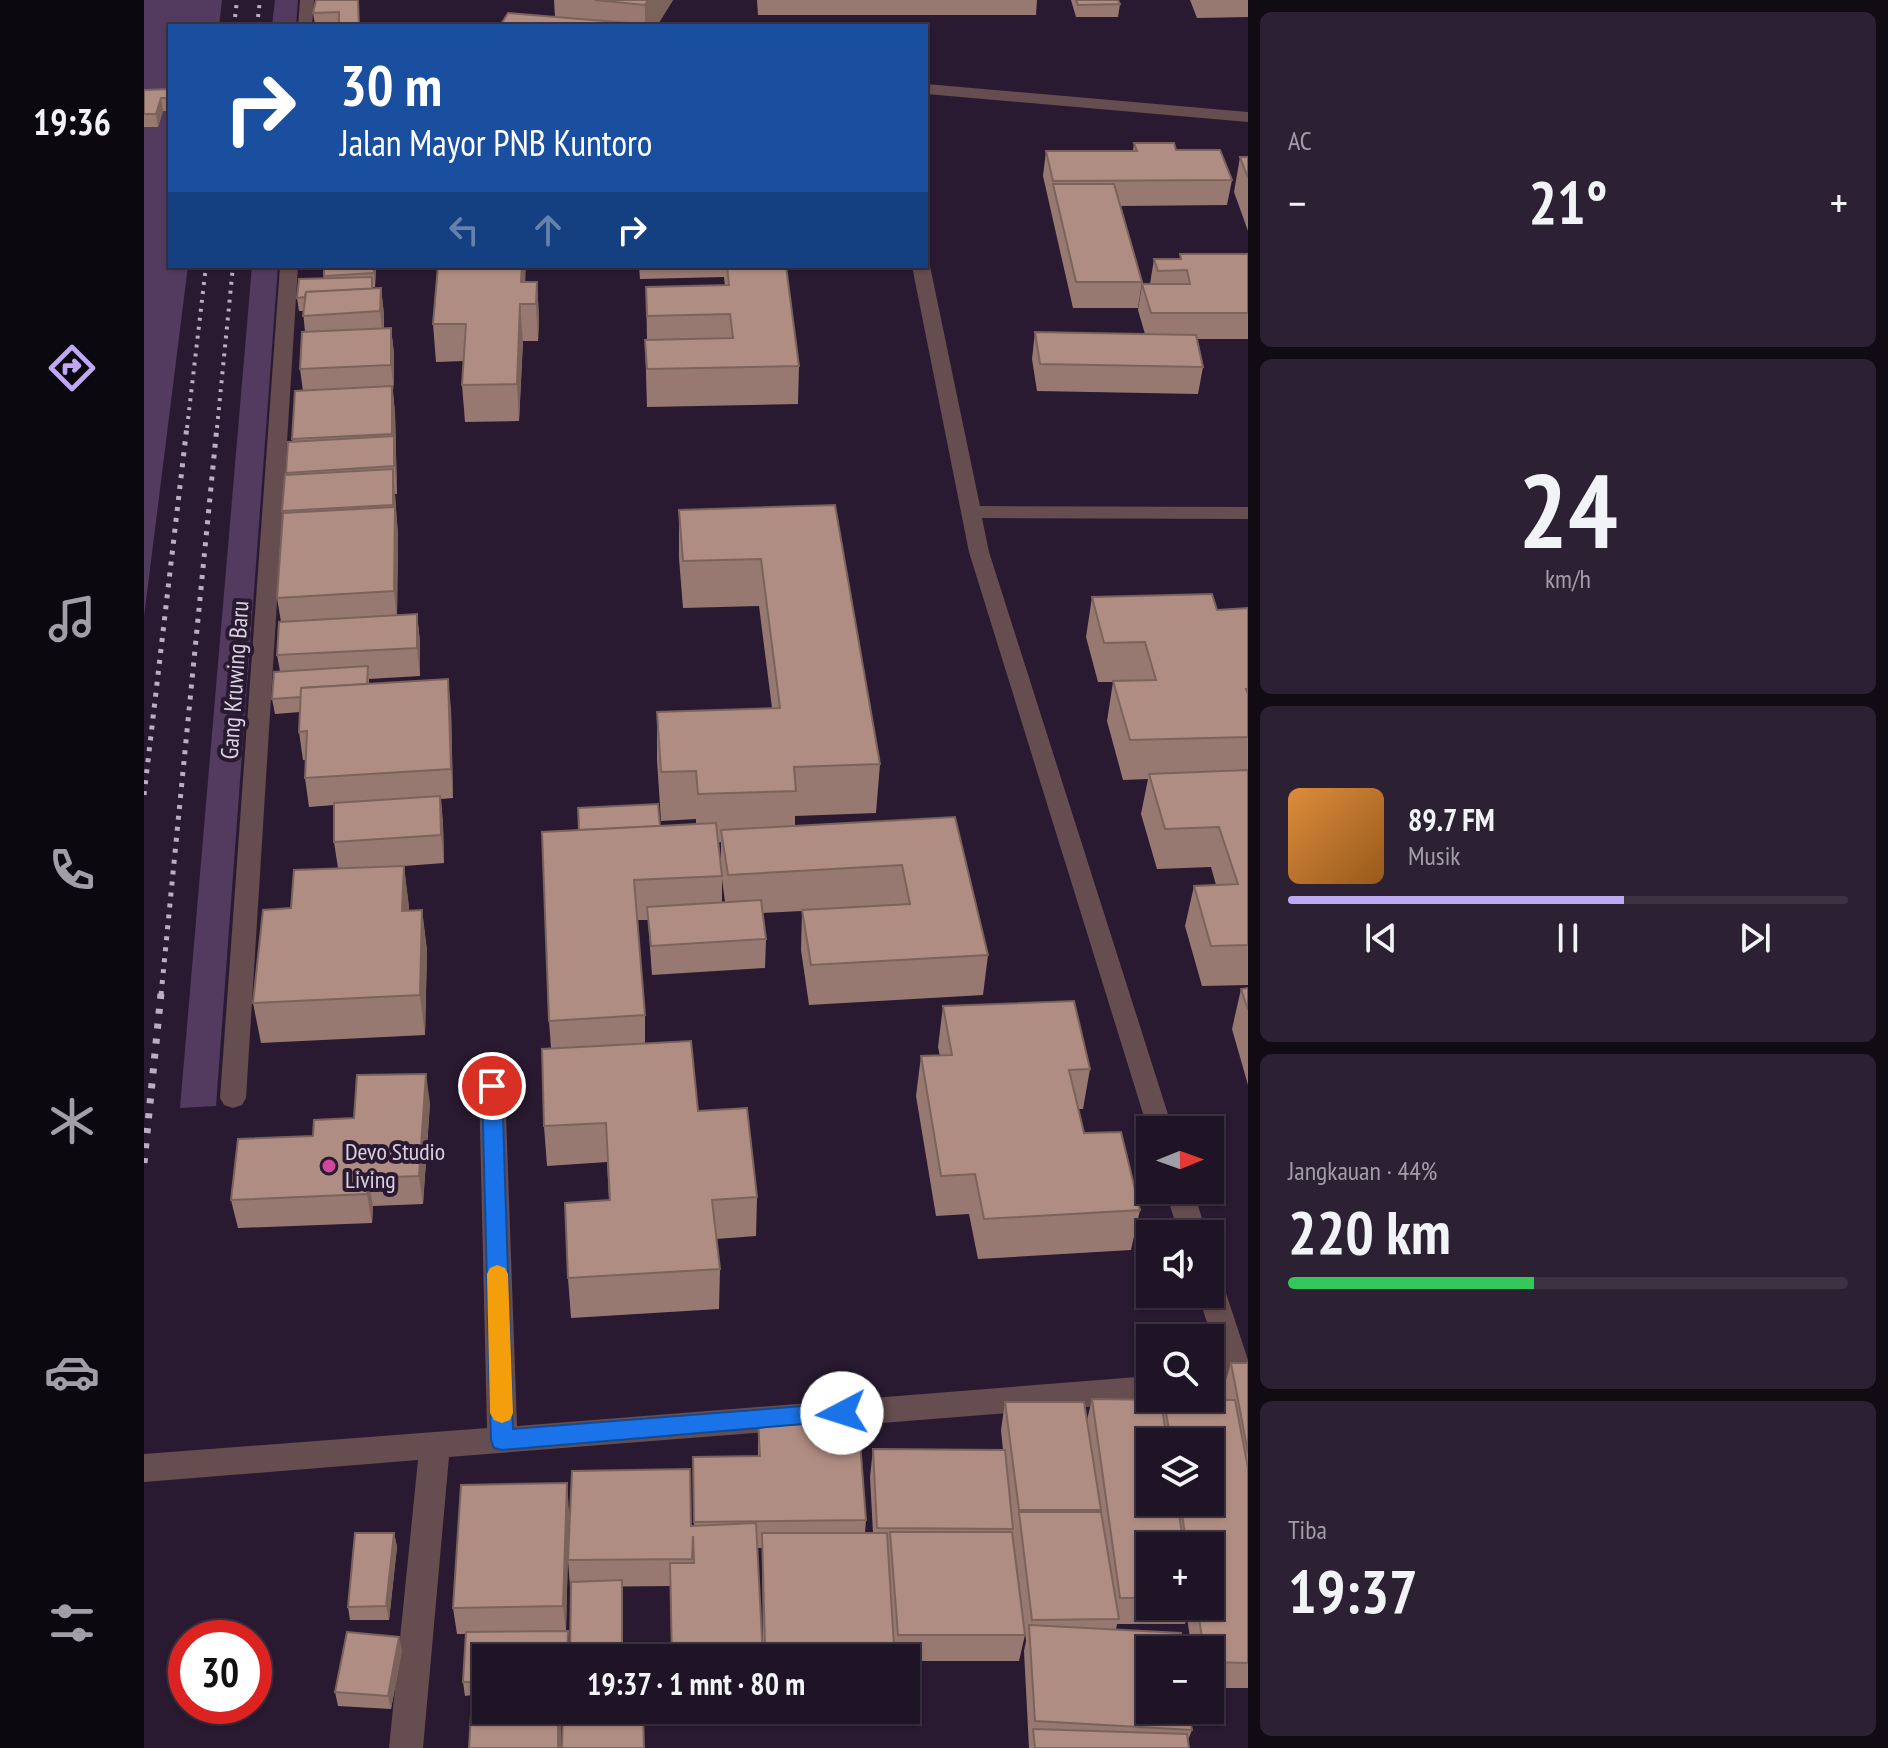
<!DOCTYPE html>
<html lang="id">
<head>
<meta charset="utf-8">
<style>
	:root { --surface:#1f1425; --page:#2c2132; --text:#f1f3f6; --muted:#a19ea7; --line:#3c3342; --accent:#bfa8f4 }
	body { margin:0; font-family:"PT Sans Narrow",sans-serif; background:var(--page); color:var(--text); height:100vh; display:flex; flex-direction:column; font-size:30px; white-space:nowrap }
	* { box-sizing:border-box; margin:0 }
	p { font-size:26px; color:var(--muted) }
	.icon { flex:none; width:44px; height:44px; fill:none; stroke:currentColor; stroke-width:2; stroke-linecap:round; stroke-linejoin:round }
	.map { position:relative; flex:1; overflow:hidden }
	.details { display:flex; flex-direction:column; gap:12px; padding:12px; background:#110b14; width:640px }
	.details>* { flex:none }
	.hud { position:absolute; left:24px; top:24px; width:760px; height:244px; border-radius:0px; box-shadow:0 2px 6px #0004,0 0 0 2px var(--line); background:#1a4fa0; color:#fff; overflow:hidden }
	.needle { width:52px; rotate:89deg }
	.fabs { position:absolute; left:992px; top:1116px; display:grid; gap:16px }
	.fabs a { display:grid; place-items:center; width:88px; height:88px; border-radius:0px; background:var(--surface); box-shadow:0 2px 6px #0004,0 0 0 2px var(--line); font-size:40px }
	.speed { position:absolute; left:24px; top:1620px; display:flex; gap:16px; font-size:40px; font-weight:700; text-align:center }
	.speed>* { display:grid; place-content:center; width:104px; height:104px; border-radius:50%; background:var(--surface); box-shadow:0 2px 6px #0004,0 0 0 2px var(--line); line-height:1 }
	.speed .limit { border:12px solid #d22; background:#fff; color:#111 }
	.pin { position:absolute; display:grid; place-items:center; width:68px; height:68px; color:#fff; margin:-34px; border:4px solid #fff; border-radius:50%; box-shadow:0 2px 8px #0007 }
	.me { position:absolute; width:88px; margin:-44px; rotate:265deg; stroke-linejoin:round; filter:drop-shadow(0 0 6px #0008) }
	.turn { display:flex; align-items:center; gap:28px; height:168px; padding:0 40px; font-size:36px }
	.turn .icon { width:104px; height:104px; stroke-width:2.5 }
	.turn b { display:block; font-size:56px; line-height:68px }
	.lanes { display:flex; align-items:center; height:76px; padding:0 40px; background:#0003; justify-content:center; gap:40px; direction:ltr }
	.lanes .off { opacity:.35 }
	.big { font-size:60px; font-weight:600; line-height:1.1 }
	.details .tile { flex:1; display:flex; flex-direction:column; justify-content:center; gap:12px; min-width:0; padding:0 28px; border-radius:12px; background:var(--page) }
	.details .dial { align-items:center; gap:0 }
	.dial b { font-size:104px; line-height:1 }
	.song { display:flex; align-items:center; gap:24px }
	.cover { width:96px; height:96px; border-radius:12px; background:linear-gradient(135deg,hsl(30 70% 55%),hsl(30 70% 35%)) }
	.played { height:8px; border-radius:4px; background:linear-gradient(90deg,var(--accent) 60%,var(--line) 60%) }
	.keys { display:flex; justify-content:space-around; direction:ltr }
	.heat { display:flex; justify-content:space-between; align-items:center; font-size:44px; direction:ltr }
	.charge { height:12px; border-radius:6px; background:linear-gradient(90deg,#34c759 44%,var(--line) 0) }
	.trip { position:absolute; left:328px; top:1644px; width:448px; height:80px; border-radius:0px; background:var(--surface); box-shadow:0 2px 6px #0004,0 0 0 2px var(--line); font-weight:600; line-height:80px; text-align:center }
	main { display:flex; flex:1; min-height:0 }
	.dock { display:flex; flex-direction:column; width:144px; justify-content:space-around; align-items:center; background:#0c080f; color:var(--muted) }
	.dock .icon { width:56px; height:56px }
	.dock .selected { color:var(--accent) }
	.dock b { font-size:36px; color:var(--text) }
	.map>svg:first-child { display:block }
	.green { fill:#523b5f }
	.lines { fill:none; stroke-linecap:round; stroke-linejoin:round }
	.minor { fill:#664d4f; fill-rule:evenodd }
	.rail-far2 { stroke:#b9afc0; stroke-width:4; stroke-dasharray:3 6; stroke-linecap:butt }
	.rail-far1 { stroke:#b9afc0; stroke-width:5; stroke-dasharray:4 7; stroke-linecap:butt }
	.rail { stroke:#b9afc0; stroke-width:7; stroke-dasharray:5 10; stroke-linecap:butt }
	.wall { fill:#977971; fill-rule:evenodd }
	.shaded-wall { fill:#7b635c }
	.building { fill:#b08d83; stroke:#7b635c; stroke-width:2 }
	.route { fill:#1a73e8; stroke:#114b97; stroke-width:2 }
	.slow { fill:#f59e0b }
	.hotel-dot { fill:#d1479c; stroke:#291a31; stroke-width:3 }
	.labels { text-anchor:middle; stroke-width:8; stroke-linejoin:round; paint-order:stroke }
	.street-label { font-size:24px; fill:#dbd2e1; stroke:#291a31 }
	.poi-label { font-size:24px; fill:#dbd2e1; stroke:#291a31; text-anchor:start }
</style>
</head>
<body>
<main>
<nav class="dock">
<b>19:36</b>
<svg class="icon selected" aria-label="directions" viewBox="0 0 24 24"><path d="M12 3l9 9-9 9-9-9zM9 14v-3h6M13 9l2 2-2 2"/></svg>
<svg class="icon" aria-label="music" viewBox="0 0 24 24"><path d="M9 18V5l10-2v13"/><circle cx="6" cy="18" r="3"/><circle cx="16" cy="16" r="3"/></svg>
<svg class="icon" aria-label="phone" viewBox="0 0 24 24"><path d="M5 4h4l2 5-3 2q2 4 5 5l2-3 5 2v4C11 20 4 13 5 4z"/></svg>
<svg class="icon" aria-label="climate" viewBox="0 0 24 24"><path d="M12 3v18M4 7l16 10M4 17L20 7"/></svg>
<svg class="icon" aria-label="car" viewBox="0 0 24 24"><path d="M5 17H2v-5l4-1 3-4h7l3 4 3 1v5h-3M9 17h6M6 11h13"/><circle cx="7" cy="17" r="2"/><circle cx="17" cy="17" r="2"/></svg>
<svg class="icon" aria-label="filters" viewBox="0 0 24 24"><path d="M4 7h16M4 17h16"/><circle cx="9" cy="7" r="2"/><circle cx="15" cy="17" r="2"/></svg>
</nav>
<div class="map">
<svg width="1104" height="1748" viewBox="0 0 1104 1748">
	<rect width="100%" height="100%" fill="#291a31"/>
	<g class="green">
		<polygon points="0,0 78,0 75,26 26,26 26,266 44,266 0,617"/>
		<polygon points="131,0 154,0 152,26 128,26"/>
		<polygon points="108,266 134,266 72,1106 36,1108"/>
	</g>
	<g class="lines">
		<g class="minor">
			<polygon points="156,0 170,0 168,26 154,26"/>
			<polygon points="782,84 1104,112 1104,122 782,94"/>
			<polygon points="782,262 786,266 836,506 1104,507 1104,519 838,518 845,552 1029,1130 1006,1130 1006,1136 825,552 768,266 782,266"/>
			<polygon points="136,266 154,266 102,1098 98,1105 89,1108 80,1105 76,1098"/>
			<polygon points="348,1076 357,1079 361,1086 373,1426 1006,1376 1006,1398 1017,1398 1006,1402 305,1457 279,1748 245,1748 274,1460 0,1482 0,1454 343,1428 335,1086 339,1079"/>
			<polygon points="1021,1190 1049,1190 1063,1234 1035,1234"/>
			<polygon points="1066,1275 1076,1279 1080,1287 1104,1360 1104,1394 1066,1397 1066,1371 1078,1370 1054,1294 1066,1294"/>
		</g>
		<g class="rail-far2">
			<polyline points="90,26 93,0"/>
			<polyline points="113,26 116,0"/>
			<polyline points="43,428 62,266"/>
			<polyline points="73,428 89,266"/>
		</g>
		<g class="rail-far1">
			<polyline points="0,795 43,426"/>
			<polyline points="17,995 73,426"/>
		</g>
		<polyline class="rail" points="0,1163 17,993"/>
	</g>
	<g class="wall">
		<polygon points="215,0 195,25 171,25 169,13"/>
		<polygon points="410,0 529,0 513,25 356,25 411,17"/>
		<polygon points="613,0 893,0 892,15 614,15"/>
		<polygon points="927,0 974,0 976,4 974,17 932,17"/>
		<polygon points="1046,0 1104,0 1104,17 1053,18"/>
		<polygon points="26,89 26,111 19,111 14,127 0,127 0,90"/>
		<polygon points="990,143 1032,150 1088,180 1083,205 977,206 998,282 994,308 929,308 899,176 902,151 989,151"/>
		<polygon points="1096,157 1104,157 1104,231 1090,192"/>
		<polygon points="1036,254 1104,254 1104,339 1053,339 1059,367 1054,394 893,391 888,359 891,332 1001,334 994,310 998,284 1006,284 1010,259 1036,259"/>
		<polygon points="180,266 232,266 231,287 229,287 229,289 237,288 240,315 240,328 247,328 250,354 249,391 251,413 253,494 251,494 252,510 254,535 253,615 273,614 276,642 276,676 225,679 225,684 307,708 309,798 297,799 299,824 300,863 260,866 265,911 278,910 283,951 281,1035 117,1043 109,1003 147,908 194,868 190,842 190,805 165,807 161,778 162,760 159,760 155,732 156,712 131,714 128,699 136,671 133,655 137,622 133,598 138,516 138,511 143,474 144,442 148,442 159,391 156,369 161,332 159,311 155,311 153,298 180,279"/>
		<polygon points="495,266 642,266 655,366 654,404 503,407 501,340 503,340 502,287 581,286 580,277 496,279"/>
		<polygon points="381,282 393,282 395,319 394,341 379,341 375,421 321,422 318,385 320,361 292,362 289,324"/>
		<path d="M691 505 736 764 732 813 651 816V826L811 817 844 955 839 995 665 1005 657 950 658 911 618 913 622 939 621 968 508 975 504 920H493L501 1015V1044L554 1111 613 1197 612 1236 572 1239 576 1269 575 1309 427 1318 424 1278 465 1200 463 1162 403 1166 400 1126 407 1048 405 1021 516 826 552 824V819L517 821 513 760V712L628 708 615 606 539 608 535 558V510ZM577 842V866L574 843ZM578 879 581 902 578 903Z"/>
		<polygon points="948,597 1073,610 1104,608 1104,985 1058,986 1041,926 1050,886 1072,885 1067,867 1013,869 997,814 1004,779 979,780 963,721 969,682 954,682 942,637"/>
		<polygon points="1104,988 1104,1085 1088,1029 1097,989"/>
		<polygon points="799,1006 946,1069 939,1109 934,1109 940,1133 996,1210 987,1250 834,1259 825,1214 792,1216 772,1096 777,1056 796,1056 794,1047"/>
		<polygon points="286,1103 279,1204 229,1206 228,1223 94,1228 87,1200 169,1136 210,1118"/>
		<path d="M1087 1363H1104V1688H1066V1650H1048L1043 1618 1041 1624H973L972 1630 1048 1730 1044 1740 1045 1748H885L880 1651 882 1641 869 1530 881 1635 875 1661H762V1658H750V1648L748 1658H619L618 1548H613L527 1586 426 1587 424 1560 550 1525 549 1457 614 1456V1418L722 1520 721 1533H729L726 1477 729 1449 859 1450 857 1430 861 1402 943 1420 948 1399 1018 1408 1020 1400H1081L1079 1391ZM1006 1442H1066V1502H1006ZM1006 1546H1066V1606H1006Z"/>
		<polygon points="425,1510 422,1631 425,1644 342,1658 417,1710 417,1748 325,1748 328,1695 321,1696 319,1682 322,1634 313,1634 309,1608"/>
		<polygon points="250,1533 253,1547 245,1620 206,1620 204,1607"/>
		<polygon points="258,1650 247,1709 194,1706 191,1692"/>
	</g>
	<g class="shaded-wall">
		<polygon points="504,0 529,0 513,26 501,26 501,5"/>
		<polygon points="17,98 19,111 14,127 12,114"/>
		<polygon points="230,266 232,266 231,287 230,273"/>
		<polygon points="378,266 382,266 380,304 377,282"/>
		<polygon points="393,282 395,319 394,341 392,304"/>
		<polygon points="237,288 240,315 239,338 236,311"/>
		<polygon points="376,304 379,341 375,421 373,384"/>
		<polygon points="247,328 250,354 250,391 247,365"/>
		<polygon points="248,386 251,413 253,494 248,434"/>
		<polygon points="249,469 254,535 253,619 250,591 251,526 249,505"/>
		<polygon points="273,614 276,642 276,676 273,648"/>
		<polygon points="304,679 307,708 309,798 307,769"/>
		<polygon points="296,796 299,824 300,863 297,835"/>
		<polygon points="260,866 265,906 263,951 258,911"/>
		<polygon points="278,910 283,951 281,1035 276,995"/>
		<polygon points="282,1074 286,1103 279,1204 275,1176"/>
		<polygon points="224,1178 229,1206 228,1223 223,1194"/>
		<polygon points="423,1483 425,1510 422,1632 419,1606"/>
		<polygon points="250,1533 253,1547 245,1620 242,1606"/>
		<polygon points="255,1637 258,1650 247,1709 244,1696"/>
		<rect x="414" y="1710" width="3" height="38"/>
	</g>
	<g class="building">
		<polygon points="172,0 214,0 215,26 180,26 195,25 195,12 169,13"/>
		<polygon points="451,0 504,0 501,5"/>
		<polygon points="932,0 974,0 976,4 934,5"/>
		<polygon points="364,13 520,26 356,26"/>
		<polygon points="341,23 356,25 356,26 340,26"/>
		<polygon points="26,89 26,98 17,98 12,114 0,114 0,90"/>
		<polygon points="990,143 1030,143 1032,150 1076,150 1088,180 909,181 902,151 993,151"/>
		<polygon points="1096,157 1104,157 1104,178"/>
		<polygon points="909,184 970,184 998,282 932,282"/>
		<polygon points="1036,254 1104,254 1104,313 1007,313 998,284 1046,284 1043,270 1014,271 1010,259 1037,259"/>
		<polygon points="180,266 230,266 230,273 180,276"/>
		<polygon points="294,266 378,266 377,282 393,282 392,304 376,304 373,384 318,385 322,324 289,324"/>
		<polygon points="583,266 642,266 655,366 503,369 501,340 589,338 586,314 503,316 502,287 585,285"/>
		<polygon points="228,277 228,289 162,292 161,297 153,298 155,279"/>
		<polygon points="237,288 236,311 159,316 162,292"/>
		<polygon points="247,328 247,365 156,369 158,332"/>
		<polygon points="891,332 1052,335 1059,367 896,364"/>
		<polygon points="248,386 248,434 148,439 151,391"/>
		<polygon points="250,436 250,466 142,473 144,442"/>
		<polygon points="249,469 249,505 138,511 141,475"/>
		<polygon points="691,505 736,764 650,767 652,791 554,794 552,771 517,772 513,712 636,708 617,559 539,561 535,510"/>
		<polygon points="251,507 250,591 133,598 139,513"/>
		<polygon points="1068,594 1073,610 1104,608 1104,689 1102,689 1104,694 1104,737 986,740 969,681 1012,680 1001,642 960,643 948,597"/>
		<polygon points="273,614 273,648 133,655 135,622"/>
		<polygon points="224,666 223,684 157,688 157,697 128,699 130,672"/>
		<polygon points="304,679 307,769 161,778 163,731 155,732 157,688"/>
		<polygon points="1104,770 1104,945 1067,946 1050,886 1094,884 1075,827 1021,829 1005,774"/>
		<polygon points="296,796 297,835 190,842 190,803"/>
		<polygon points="514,804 516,826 435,830 434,808"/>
		<polygon points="811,817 844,955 667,965 658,910 766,904 758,865 584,875 577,830"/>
		<polygon points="572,823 578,876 490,880 501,1015 405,1021 398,832"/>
		<polygon points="260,866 258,911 278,910 276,995 109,1003 119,910 147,908 150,870"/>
		<polygon points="617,900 622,939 507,946 503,907"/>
		<polygon points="1104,988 1104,1010 1097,989"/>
		<polygon points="930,1001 946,1069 925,1070 940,1133 977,1132 996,1210 840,1219 831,1174 797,1176 777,1056 808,1055 799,1006"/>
		<polygon points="547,1041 554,1111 603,1108 613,1197 568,1200 576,1269 424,1278 421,1203 466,1200 462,1123 400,1126 398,1049"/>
		<polygon points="282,1074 275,1176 224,1178 223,1194 87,1200 94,1139 169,1136 170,1120 210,1118 213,1075"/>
		<polygon points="1087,1363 1104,1363 1104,1453"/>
		<polygon points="948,1399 1017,1400 1023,1442 1006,1442 1006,1502 1033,1502 1040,1546 1006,1546 1006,1598 976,1598"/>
		<polygon points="1020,1400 1091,1400 1104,1468 1104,1663 1066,1662 1066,1650 1060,1650 1053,1606 1066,1606 1066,1546 1043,1546 1036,1502 1066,1502 1066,1442 1027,1442"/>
		<polygon points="861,1402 940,1402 957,1510 875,1510"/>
		<polygon points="714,1416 722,1520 550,1522 549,1457 616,1456 614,1418"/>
		<polygon points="729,1449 861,1450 869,1529 733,1528"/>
		<polygon points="546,1469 547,1526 612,1523 619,1658 528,1658 526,1563 550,1563 549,1536 548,1559 424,1560 428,1471"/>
		<polygon points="423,1483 419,1606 309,1608 317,1485"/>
		<polygon points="875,1512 957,1512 975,1619 888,1620"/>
		<polygon points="746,1532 868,1532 881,1635 754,1635"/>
		<polygon points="211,1533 250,1533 242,1606 204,1607"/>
		<polygon points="618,1533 743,1533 750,1646 621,1645"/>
		<polygon points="478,1580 478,1658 426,1658 427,1582"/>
		<polygon points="885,1625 1037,1633 1039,1650 1006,1650 1006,1710 1045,1710 1048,1730 891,1721"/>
		<polygon points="424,1631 423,1658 342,1658 342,1682 319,1682 322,1632"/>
		<polygon points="203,1632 255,1637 244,1696 191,1692"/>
		<polygon points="329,1682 342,1682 342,1710 414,1710 414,1748 325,1748"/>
		<polygon points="419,1710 499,1710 500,1748 418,1748"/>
		<polygon points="889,1729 1043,1734 1045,1748 891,1748"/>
	</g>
	<polygon class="route" points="348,1078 355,1081 358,1086 369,1429 698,1403 706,1406 709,1413 706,1420 358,1450 350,1448 347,1440 338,1086 341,1081"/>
	<polygon class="slow" points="353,1265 361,1268 364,1274 369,1413 366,1420 358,1423 350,1420 346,1413 343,1274 346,1268"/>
	<circle class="hotel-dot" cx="185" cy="1166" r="8"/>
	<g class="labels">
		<g class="street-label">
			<text transform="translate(91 680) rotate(-86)" y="8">Gang Kruwing Baru</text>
		</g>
		<g class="poi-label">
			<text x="201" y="1160">Devo Studio<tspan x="201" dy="28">Living</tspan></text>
		</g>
	</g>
</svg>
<div class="fabs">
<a><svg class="needle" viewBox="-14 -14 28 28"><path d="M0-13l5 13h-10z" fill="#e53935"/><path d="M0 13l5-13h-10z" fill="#a19ea7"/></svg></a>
<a><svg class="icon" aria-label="sound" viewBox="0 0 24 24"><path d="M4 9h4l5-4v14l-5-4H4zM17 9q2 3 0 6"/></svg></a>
<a><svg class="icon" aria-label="search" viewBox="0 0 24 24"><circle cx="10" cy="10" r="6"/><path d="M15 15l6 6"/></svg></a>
<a><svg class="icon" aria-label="layers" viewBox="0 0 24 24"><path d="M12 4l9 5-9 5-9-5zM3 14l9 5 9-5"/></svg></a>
<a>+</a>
<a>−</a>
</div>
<div class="speed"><div class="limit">30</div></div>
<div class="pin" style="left:348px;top:1086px;background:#d93025"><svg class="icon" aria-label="arrive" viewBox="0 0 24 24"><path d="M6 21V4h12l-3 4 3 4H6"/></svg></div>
<svg class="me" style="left:698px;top:1413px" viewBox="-20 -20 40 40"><circle r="19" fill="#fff"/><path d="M0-13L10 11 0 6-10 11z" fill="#1a73e8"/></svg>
<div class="trip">19:37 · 1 mnt · 80 m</div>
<div class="hud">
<div class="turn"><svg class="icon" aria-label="right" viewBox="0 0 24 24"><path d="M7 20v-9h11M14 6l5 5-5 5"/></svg><div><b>30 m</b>Jalan Mayor PNB Kuntoro</div></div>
<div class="lanes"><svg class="icon off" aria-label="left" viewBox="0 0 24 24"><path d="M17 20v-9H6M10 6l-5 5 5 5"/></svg><svg class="icon off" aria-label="ahead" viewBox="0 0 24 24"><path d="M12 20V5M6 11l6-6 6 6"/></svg><svg class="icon" aria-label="right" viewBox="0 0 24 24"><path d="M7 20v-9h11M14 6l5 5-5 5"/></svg></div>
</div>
</div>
<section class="details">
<div class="tile"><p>AC</p>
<div class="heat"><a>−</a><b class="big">21°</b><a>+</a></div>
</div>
<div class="tile dial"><b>24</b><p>km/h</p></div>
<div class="tile">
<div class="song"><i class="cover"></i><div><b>89.7 FM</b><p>Musik</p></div></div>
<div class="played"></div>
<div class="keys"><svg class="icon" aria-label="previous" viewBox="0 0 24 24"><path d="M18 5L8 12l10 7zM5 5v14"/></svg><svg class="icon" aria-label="pause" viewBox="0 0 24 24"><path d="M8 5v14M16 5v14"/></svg><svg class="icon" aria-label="next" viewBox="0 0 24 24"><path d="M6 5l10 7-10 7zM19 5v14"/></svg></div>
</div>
<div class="tile"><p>Jangkauan · 44%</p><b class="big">220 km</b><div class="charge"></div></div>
<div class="tile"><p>Tiba</p><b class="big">19:37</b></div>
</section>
</main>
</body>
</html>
